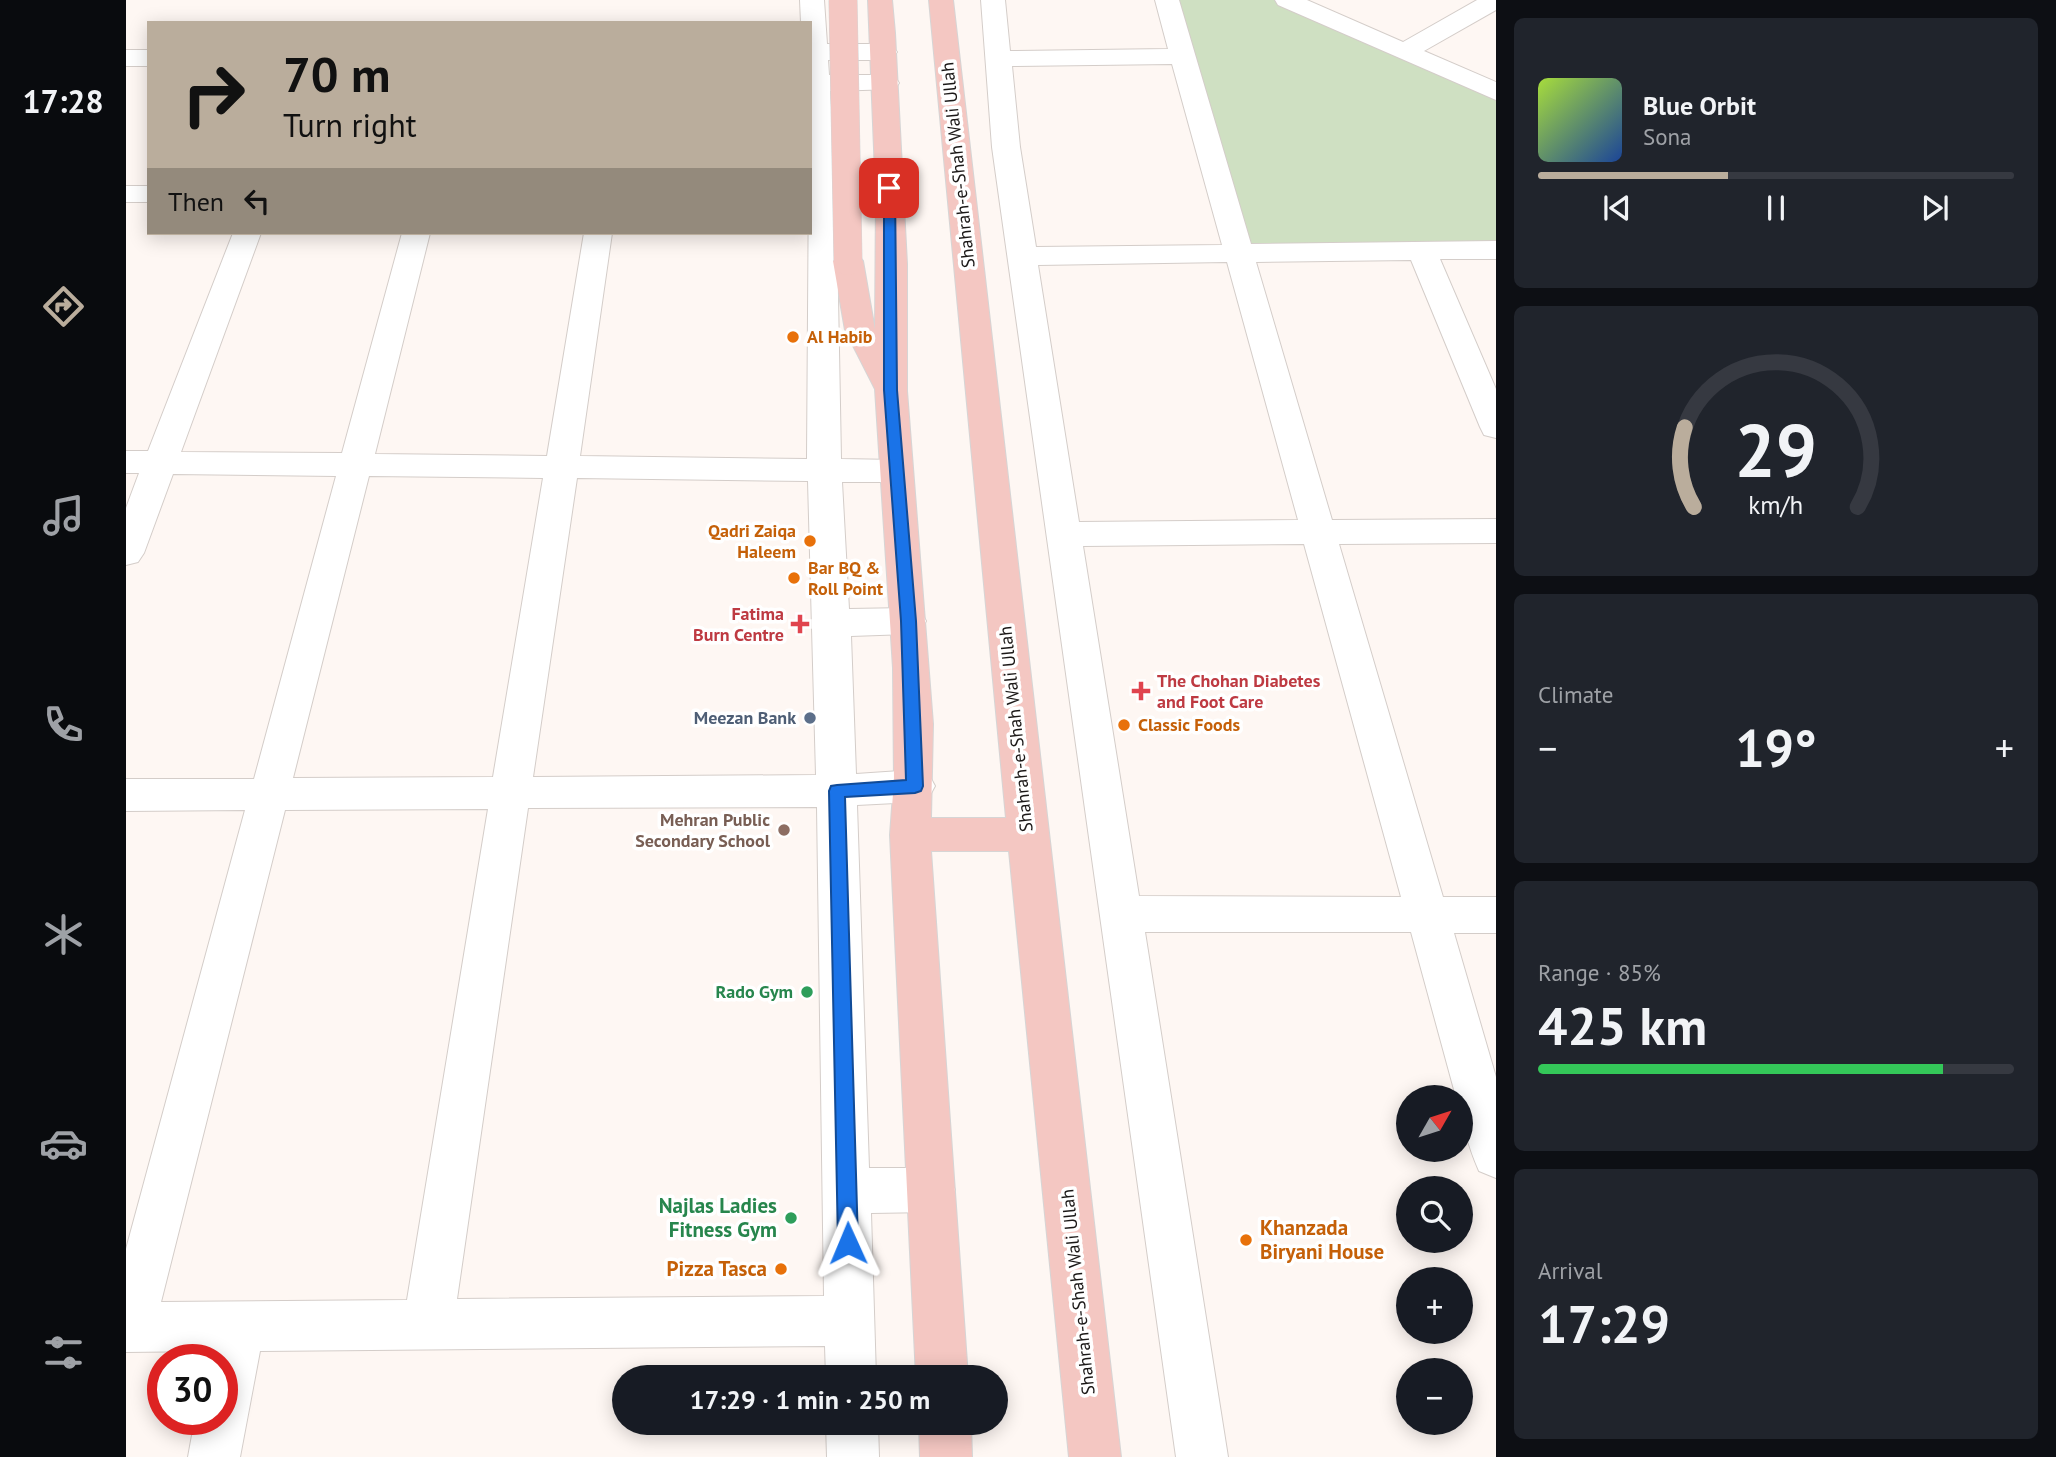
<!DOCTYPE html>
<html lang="en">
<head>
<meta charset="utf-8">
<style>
	:root { --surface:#171b24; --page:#20242c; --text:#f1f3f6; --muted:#9ea1a6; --line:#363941; --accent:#baad9c }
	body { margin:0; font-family:"PT Sans",sans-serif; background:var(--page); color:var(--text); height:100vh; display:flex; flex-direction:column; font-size:26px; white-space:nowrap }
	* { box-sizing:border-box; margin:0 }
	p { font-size:23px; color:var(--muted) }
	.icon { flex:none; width:38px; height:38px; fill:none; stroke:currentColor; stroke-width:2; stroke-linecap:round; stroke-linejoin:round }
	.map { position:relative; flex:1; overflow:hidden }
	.sheet { display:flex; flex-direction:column; gap:18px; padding:18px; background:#0d0f14; width:560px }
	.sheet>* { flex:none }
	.hud { position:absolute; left:21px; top:21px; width:665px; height:214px; border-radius:0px; box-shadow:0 4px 18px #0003; background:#baad9c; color:#111; overflow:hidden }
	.needle { width:46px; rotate:51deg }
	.buttons { position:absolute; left:1270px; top:1085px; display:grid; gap:14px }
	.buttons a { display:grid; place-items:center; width:77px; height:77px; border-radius:50%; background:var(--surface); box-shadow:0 4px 18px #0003; font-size:35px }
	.speed { position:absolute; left:21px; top:1344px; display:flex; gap:14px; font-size:35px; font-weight:700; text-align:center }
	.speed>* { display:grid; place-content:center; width:91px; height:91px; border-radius:50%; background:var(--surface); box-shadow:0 4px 18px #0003; line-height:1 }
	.speed .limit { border:10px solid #d22; background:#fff; color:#111 }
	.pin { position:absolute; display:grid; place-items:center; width:60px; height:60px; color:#fff; margin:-30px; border-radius:14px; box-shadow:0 4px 10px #0006 }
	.me { position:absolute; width:77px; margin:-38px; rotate:359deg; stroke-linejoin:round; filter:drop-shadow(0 0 5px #0008) }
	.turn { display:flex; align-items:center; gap:24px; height:147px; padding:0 21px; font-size:32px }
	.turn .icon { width:91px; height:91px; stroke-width:2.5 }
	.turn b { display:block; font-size:49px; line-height:60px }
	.then { display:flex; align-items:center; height:66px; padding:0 21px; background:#0003; gap:14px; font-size:26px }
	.big { font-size:52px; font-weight:700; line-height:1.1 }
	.sheet .card { flex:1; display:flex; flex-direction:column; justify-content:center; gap:10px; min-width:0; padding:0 24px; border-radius:10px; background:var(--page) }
	.sheet .dial { align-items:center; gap:0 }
	.dial svg { height:182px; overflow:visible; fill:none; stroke:var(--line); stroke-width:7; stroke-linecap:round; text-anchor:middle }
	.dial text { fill:var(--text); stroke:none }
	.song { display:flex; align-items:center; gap:21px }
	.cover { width:84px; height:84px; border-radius:10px; background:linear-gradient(135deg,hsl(80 70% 55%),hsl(220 70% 35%)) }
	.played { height:7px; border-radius:4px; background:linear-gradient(90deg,var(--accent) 40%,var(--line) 40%) }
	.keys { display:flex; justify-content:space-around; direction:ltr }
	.heat { display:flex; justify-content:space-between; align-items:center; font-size:38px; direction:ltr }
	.charge { height:10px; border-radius:5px; background:linear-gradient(90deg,#34c759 85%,var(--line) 0) }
	.trip { position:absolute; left:486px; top:1365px; width:396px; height:70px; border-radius:35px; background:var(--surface); box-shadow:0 4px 18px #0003; font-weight:700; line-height:70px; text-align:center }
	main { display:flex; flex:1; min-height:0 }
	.tab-bar { display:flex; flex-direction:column; width:126px; justify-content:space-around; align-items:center; background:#090b0e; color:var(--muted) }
	.tab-bar .icon { width:49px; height:49px }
	.tab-bar .selected { color:var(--accent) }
	.tab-bar b { font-size:32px; color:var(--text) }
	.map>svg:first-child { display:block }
	.green { fill:#cfe0c2 }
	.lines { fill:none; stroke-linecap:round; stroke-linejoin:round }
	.minor-casing { stroke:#d4cdc9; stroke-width:2 }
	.major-casing { stroke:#d6d5d5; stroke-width:2 }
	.minor { fill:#fff; fill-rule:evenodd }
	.major { fill:#f4c7c2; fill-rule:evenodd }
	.major-bridge-casing { stroke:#d6d5d5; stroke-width:29; stroke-linecap:butt }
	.major-bridge { stroke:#f4c7c2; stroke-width:28 }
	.route { fill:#1a73e8; stroke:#114b97; stroke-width:2 }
	.food-dot { fill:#e8710a; stroke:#fff; stroke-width:2.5 }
	.health-dot { fill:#e0444e; stroke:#fff; stroke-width:2.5 }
	.service-dot { fill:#5c6f8a; stroke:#fff; stroke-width:2.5 }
	.education-dot { fill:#8d6e63; stroke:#fff; stroke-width:2.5 }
	.leisure-dot { fill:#2e9e5b; stroke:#fff; stroke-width:2.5 }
	.labels { text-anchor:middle; stroke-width:7; stroke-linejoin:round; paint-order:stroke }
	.street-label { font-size:18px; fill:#1b1817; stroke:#fff }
	.food-label { font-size:18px; font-weight:bold; fill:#c56008; stroke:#fff; text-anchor:start }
	.health-label { font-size:18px; font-weight:bold; fill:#be3a42; stroke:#fff; text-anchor:end }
	.service-label { font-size:18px; font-weight:bold; fill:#4e5e75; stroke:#fff; text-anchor:end }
	.education-label { font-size:18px; font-weight:bold; fill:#785e54; stroke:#fff; text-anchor:end }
	.leisure-label { font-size:18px; font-weight:bold; fill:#27864d; stroke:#fff; text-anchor:end }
	.near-leisure-label { font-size:21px; font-weight:bold; fill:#27864d; stroke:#fff; text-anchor:end }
	.near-food-label { font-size:21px; font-weight:bold; fill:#c56008; stroke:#fff; text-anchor:start }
</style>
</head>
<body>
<main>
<nav class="tab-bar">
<b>17:28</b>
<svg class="icon selected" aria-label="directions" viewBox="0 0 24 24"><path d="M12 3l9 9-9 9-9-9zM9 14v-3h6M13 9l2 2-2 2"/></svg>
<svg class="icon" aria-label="music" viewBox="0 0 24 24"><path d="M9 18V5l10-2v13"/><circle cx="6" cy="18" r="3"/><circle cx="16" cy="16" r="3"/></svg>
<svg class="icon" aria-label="phone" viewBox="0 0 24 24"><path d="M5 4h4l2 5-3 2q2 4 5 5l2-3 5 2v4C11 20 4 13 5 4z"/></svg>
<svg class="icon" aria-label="climate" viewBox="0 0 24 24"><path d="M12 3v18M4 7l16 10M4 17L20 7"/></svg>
<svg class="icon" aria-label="car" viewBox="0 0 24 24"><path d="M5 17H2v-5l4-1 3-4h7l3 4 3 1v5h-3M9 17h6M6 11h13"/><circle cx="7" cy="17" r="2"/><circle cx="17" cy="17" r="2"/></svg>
<svg class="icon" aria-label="filters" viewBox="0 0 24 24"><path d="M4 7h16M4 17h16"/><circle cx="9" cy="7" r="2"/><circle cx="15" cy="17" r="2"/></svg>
</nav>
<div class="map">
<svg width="1370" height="1457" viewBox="0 0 1370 1457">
	<rect width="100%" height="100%" fill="#fef7f3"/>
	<polygon class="green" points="1041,0 1161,0 1370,92 1370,250 1110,246"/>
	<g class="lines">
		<g class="minor-casing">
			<g id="minor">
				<path d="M674 0H698L701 44H758L767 47 771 52 767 57 758 60H702L703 75H760L769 77 773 83 769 89 704 91 710 187 715 459 770 460 782 463 787 471 782 479 770 482H716L723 609 782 608 795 612 800 621 795 630 782 634 725 636 730 774 789 770 803 775 809 786 803 797 789 802 731 805 743 1168H805L822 1174 829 1190 822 1206 805 1212 745 1213 750 1377H700L699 1346 134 1351 114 1457H62L69 1419H96V1360H82L84 1351 0 1352V1249L119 810 0 811V779H128L210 476 47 474 18 553 12 562 0 565V508L13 473H0V451H22L107 233H135L55 452 216 453 276 233H304L249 454 421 456 458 233H486L454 456 681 459 684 23H675ZM243 476 417 478 367 777 167 778ZM451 478 682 481 690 775 407 777ZM691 807 698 1296 331 1299 402 808ZM362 809 281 1300 35 1302 159 810Z"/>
				<path d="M855 0H879L884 51 1042 49 1029 0H1053L1125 244 1370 241V259H1314L1370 389V438L1358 435 1354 427 1285 260 1130 262 1206 520 1370 519V543L1213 544 1317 897H1370V933H1328L1370 1077V1178L1353 1171C1343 1148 1335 1123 1335 1097H1330L1285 932H1019L1102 1457H1050L866 147ZM1046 64 1096 245 910 247 894 147 886 66ZM1101 262 1172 520 953 522 912 265ZM1178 544 1275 897 1013 896 957 546Z"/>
				<polygon points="1149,0 1181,0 1277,42 1351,0 1370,0 1370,10 1298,51 1370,82 1370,100 1152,5"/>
				<rect x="0" y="50" width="23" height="16"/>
				<rect x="0" y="186" width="23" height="16"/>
				<polygon points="700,1423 752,1423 753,1457 701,1457"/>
			</g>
		</g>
		<g class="major-casing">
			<g id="major">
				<polygon points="742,0 766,0 769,33 781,264 781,391 807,724 805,818 880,818 803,0 827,0 995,1457 943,1457 883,851 805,851 842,1377 790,1377 764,835 768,780 767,668 749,389 719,330 707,261 712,255 722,252 732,255 737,261 749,330 750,198"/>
				<polygon points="793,1423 845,1423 846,1457 794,1457"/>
			</g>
		</g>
		<use href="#minor" class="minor"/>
		<use href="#major" class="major"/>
		<g class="major-bridge-casing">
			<polyline id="major-bridge" points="717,0 722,261"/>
		</g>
		<use href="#major-bridge" class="major-bridge"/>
	</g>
	<polygon class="route" points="763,184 769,188 771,390 790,621 797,786 795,791 789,793 719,797 732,1243 729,1250 722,1253 715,1250 712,1243 703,791 705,786 711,785 780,780 775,621 758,390 758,188"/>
	<g class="food-dot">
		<circle cx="667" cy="337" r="7"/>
		<circle cx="684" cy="541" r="7"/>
		<circle cx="668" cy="578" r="7"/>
		<circle cx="998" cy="725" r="7"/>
		<circle cx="1120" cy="1240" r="7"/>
		<circle cx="655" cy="1269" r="7"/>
	</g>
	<g class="health-dot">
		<path d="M670.5 613.5h7v7h7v7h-7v7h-7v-7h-7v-7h7z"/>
		<path d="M1011.5 680.5h7v7h7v7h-7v7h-7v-7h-7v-7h7z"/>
	</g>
	<circle class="service-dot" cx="684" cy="718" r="7"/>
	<circle class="education-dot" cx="658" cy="830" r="7"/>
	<g class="leisure-dot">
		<circle cx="681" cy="992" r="7"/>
		<circle cx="665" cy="1218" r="7"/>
	</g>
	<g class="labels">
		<g class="street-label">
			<text transform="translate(832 165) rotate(-96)" y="6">Shahrah-e-Shah Wali Ullah</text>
			<text transform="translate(890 729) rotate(-96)" y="6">Shahrah-e-Shah Wali Ullah</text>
			<text transform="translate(952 1292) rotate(-96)" y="6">Shahrah-e-Shah Wali Ullah</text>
		</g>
		<g class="food-label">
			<text x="681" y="343">Al Habib</text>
			<text x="670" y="537" text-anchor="end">Qadri Zaiqa<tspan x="670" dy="21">Haleem</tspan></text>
			<text x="682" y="574">Bar BQ &amp;<tspan x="682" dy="21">Roll Point</tspan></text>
			<text x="1012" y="731">Classic Foods</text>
		</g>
		<g class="health-label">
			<text x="658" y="620">Fatima<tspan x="658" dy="21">Burn Centre</tspan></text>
			<text x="1031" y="687" text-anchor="start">The Chohan Diabetes<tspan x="1031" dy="21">and Foot Care</tspan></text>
		</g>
		<g class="service-label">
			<text x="670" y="724">Meezan Bank</text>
		</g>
		<g class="education-label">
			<text x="644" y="826">Mehran Public<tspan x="644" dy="21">Secondary School</tspan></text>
		</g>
		<g class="leisure-label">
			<text x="667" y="998">Rado Gym</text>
		</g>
		<g class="near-leisure-label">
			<text x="651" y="1213">Najlas Ladies<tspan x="651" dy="24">Fitness Gym</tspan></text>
		</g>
		<g class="near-food-label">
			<text x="1134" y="1235">Khanzada<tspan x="1134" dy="24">Biryani House</tspan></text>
			<text x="641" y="1276" text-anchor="end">Pizza Tasca</text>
		</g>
	</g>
</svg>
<div class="buttons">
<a><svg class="needle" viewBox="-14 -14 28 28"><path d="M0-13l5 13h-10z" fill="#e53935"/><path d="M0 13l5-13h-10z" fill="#9ea1a6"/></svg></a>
<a><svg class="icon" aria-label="search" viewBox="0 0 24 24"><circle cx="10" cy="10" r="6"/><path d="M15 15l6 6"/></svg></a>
<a>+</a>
<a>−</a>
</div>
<div class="speed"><div class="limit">30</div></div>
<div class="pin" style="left:763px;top:188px;background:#d93025"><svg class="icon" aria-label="arrive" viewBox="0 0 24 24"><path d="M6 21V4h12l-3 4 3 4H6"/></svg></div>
<svg class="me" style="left:722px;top:1243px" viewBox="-20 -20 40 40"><path d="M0-17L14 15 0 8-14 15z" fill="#1a73e8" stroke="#fff" stroke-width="4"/></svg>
<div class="trip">17:29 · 1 min · 250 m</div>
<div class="hud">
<div class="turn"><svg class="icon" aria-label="right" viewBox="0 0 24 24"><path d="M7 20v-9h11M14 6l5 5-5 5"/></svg><div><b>70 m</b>Turn right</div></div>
<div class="then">Then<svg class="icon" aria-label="left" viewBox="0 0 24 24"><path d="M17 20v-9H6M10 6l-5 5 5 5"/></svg></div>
</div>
</div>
<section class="sheet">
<div class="card">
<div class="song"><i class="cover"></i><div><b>Blue Orbit</b><p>Sona</p></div></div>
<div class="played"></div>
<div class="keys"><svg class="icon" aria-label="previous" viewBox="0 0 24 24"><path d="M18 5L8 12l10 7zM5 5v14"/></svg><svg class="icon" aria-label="pause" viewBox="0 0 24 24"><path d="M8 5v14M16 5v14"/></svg><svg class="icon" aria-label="next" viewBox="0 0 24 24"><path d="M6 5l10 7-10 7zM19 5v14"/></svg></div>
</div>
<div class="card dial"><svg viewBox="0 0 100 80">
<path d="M14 69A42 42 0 1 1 86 69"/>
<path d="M14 69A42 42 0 0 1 10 34" stroke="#baad9c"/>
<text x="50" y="56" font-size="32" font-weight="700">29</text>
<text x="50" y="72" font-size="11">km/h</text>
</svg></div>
<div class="card"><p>Climate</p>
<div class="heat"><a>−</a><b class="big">19°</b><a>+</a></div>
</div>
<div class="card"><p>Range · 85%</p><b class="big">425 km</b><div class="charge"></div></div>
<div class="card"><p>Arrival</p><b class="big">17:29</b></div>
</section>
</main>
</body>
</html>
